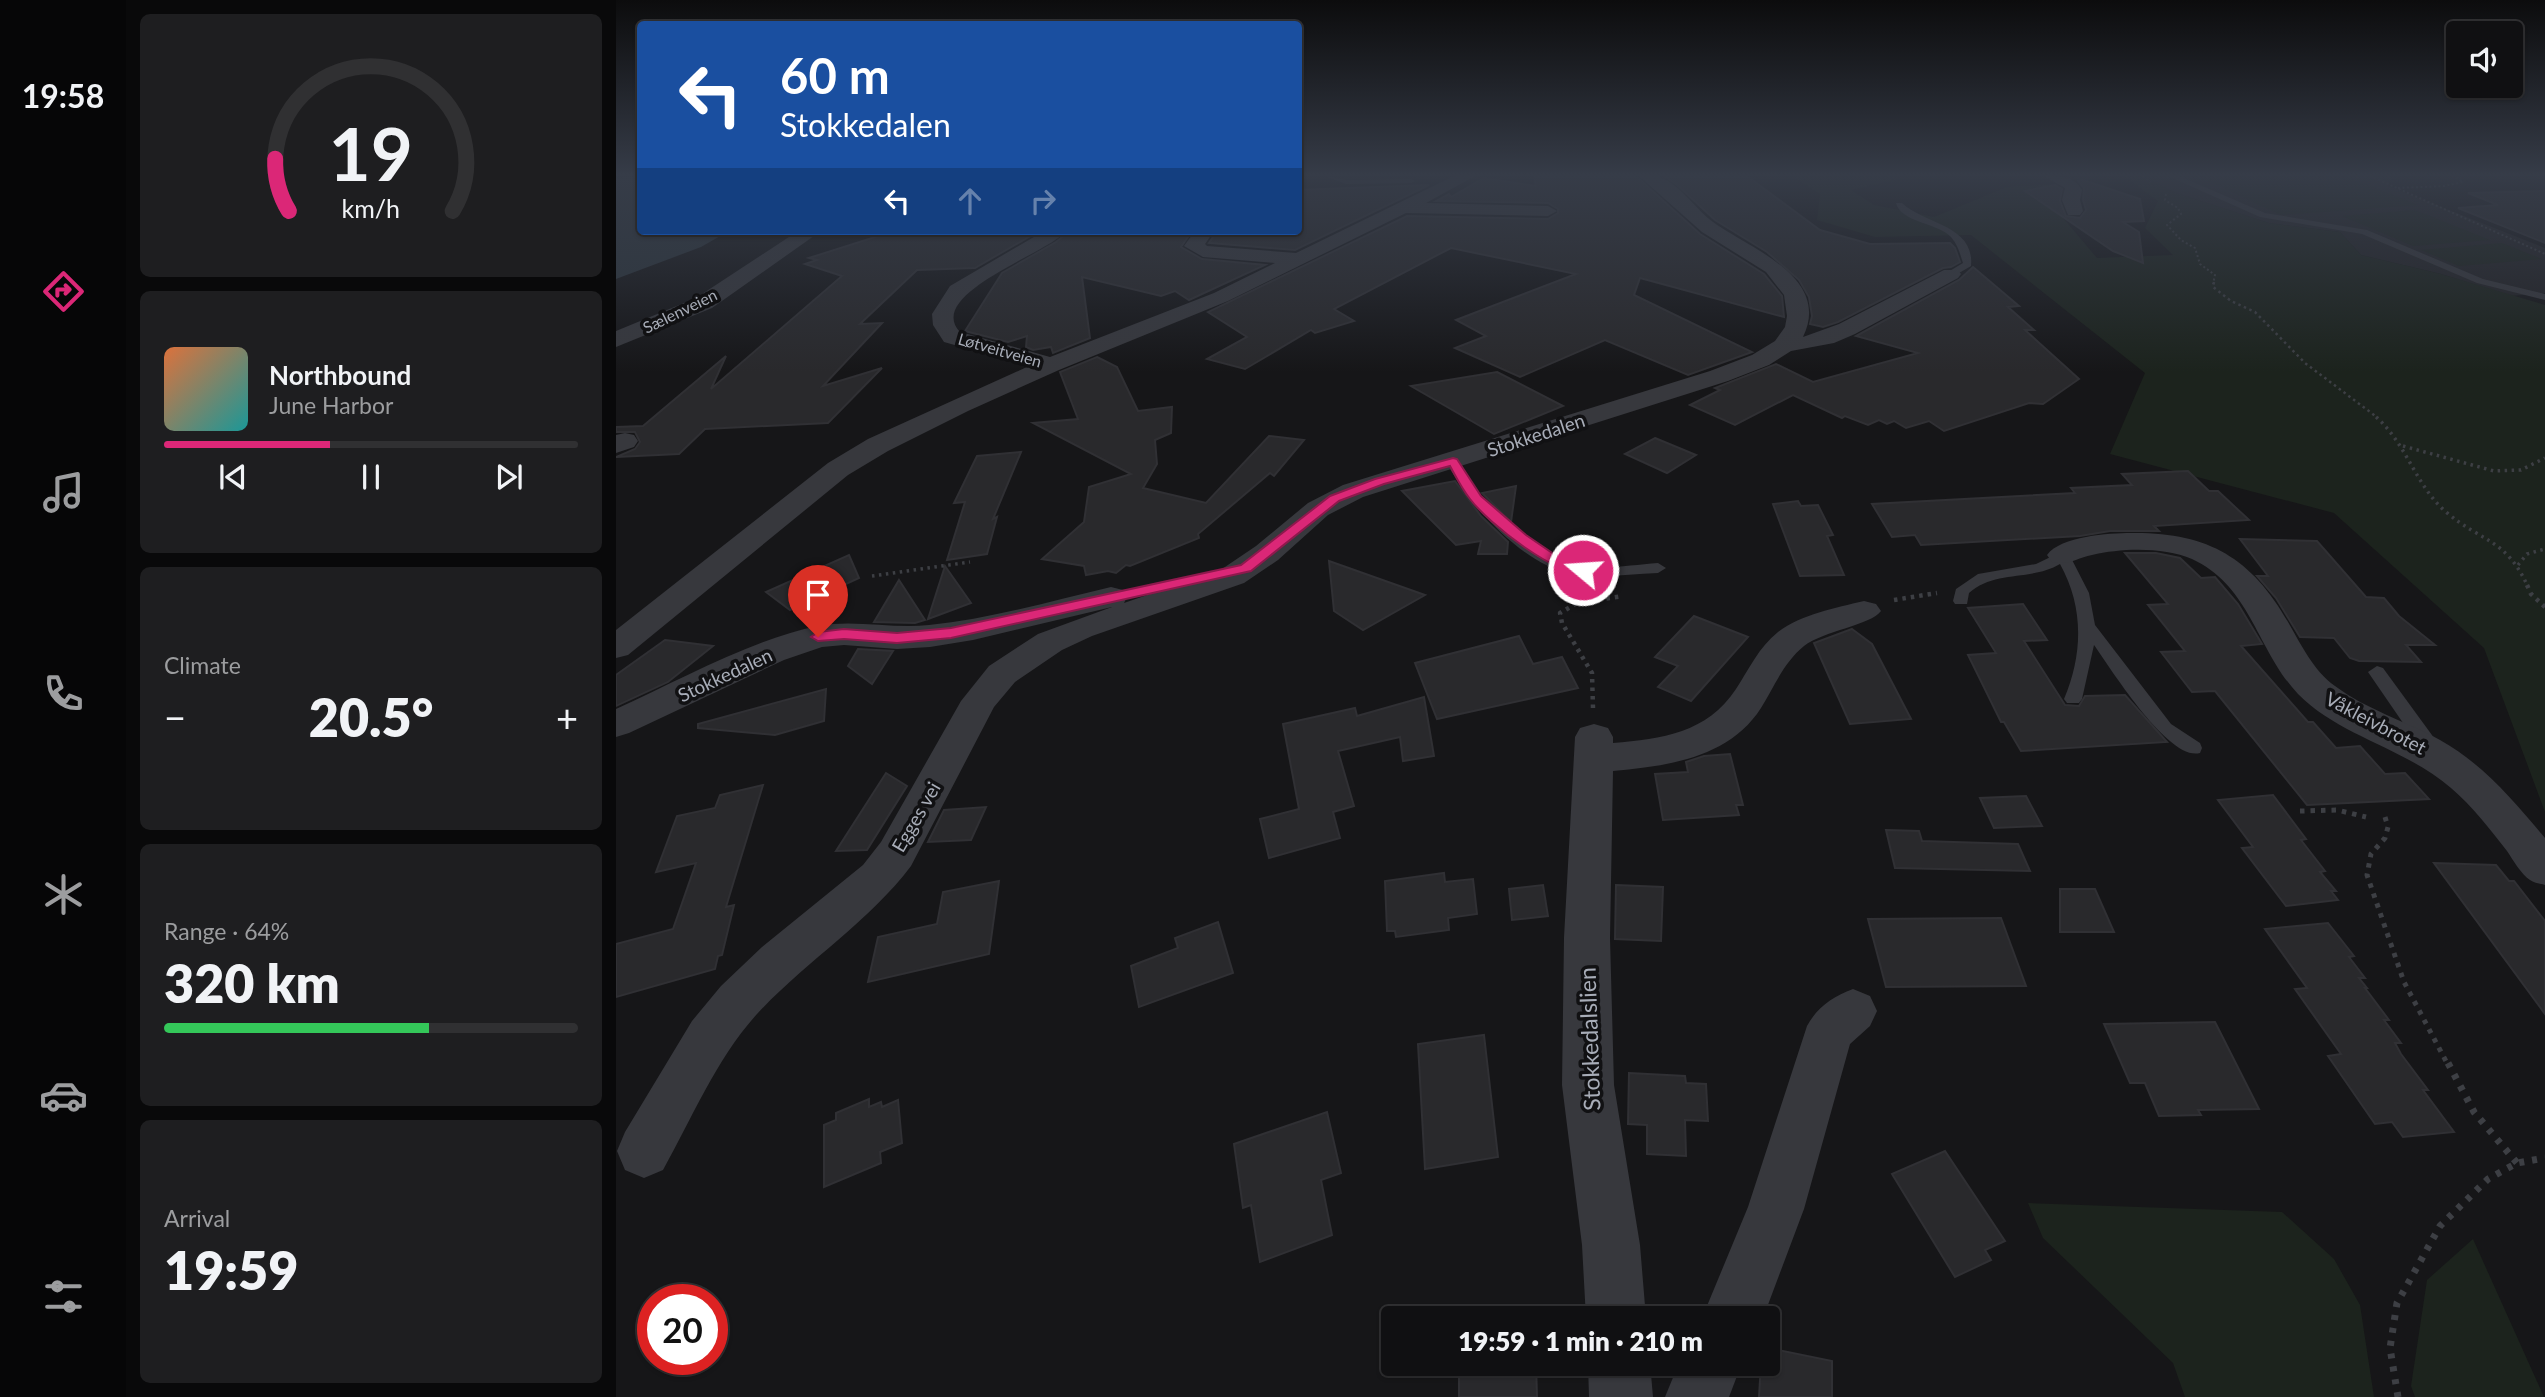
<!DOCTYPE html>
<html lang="en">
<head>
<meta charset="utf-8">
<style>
	:root { --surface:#101012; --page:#1e1e20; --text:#f1f3f6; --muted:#9c9d9f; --line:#303032; --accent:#db2777 }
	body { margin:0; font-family:Lato,sans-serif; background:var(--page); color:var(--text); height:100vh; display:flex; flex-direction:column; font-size:26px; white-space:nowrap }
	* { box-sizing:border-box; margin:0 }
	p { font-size:23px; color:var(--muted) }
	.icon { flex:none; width:38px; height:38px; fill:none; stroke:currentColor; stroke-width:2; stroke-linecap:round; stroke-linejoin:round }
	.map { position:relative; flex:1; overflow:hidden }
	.side { display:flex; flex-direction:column; gap:14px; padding:14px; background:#09090a; width:490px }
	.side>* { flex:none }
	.hud { position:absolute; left:21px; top:21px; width:665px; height:214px; border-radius:7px; box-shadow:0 2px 5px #0004,0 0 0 2px var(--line); background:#1a4fa0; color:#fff; overflow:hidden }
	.controls { position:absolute; left:1830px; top:21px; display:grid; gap:14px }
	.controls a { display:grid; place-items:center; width:77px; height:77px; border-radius:7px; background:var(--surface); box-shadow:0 2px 5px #0004,0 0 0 2px var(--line); font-size:35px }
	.speed { position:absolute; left:21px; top:1284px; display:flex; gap:14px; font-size:35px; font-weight:700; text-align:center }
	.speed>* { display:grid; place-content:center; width:91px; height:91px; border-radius:50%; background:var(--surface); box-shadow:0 2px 5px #0004,0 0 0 2px var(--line); line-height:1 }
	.speed .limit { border:10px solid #d22; background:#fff; color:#111 }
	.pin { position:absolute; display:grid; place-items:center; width:60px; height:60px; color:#fff; margin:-72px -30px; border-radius:50% 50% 50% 0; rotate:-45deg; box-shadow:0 0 7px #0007 }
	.pin .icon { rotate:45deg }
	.me { position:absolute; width:77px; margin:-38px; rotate:288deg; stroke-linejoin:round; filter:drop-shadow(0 0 5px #0008) }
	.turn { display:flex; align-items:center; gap:24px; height:147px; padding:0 28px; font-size:32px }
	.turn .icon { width:91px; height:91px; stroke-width:2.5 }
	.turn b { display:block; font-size:49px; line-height:60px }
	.lanes { display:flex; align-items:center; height:66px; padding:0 28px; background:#0003; justify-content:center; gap:35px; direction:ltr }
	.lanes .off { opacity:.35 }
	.big { font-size:52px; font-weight:800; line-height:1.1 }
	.side .card { flex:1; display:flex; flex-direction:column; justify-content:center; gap:10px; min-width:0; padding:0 24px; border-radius:10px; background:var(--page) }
	.side .dial { align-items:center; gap:0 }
	.dial svg { height:182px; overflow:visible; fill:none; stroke:var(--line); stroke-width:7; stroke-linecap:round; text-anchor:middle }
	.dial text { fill:var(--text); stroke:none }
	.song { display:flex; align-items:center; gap:21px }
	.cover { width:84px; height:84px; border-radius:10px; background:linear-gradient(135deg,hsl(20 70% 55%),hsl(180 70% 35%)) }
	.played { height:7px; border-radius:4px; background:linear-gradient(90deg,var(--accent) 40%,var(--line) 40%) }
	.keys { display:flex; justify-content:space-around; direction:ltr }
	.heat { display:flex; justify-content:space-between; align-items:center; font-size:38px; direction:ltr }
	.charge { height:10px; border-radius:5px; background:linear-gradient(90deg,#34c759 64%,var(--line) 0) }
	.trip { position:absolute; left:765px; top:1306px; width:399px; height:70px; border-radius:7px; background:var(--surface); box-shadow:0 2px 5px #0004,0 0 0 2px var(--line); font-weight:800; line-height:70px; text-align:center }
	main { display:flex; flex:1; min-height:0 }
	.tabs { display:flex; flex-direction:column; width:126px; justify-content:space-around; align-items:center; background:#060607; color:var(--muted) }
	.tabs .icon { width:49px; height:49px }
	.tabs .on { color:var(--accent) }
	.tabs b { font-size:32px; color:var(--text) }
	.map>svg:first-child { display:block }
	.built { fill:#222225 }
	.green { fill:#1c231d }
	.water { fill:#2c353c }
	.building { fill:#29292c; stroke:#303034; stroke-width:2 }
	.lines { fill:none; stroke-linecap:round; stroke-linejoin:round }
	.path-far5 { stroke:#3d3f44; stroke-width:2; stroke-dasharray:2 2.5; stroke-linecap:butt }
	.path-far4 { stroke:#3d3f44; stroke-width:2.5; stroke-dasharray:2.5 3.5; stroke-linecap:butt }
	.path-far3 { stroke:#3d3f44; stroke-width:3.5; stroke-dasharray:2.5 4.5; stroke-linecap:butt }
	.path-far2 { stroke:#3d3f44; stroke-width:4.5; stroke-dasharray:3.5 5; stroke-linecap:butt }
	.path-far1 { stroke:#3d3f44; stroke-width:5; stroke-dasharray:4.5 6; stroke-linecap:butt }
	.path { stroke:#3d3f44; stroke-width:7; stroke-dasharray:5 8; stroke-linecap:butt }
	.service { fill:#37383d; fill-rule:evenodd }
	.minor { fill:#37383d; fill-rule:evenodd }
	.tertiary { fill:#37383d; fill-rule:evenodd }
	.route { fill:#db2777; stroke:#8e194d; stroke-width:2 }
	.labels { text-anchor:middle; stroke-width:7; stroke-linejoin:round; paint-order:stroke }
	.far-street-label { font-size:16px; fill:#a8adb8; stroke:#111113 }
	.street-label { font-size:19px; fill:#a8adb8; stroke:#111113 }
	.near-street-label { font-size:23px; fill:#a8adb8; stroke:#111113 }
</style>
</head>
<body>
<main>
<nav class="tabs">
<b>19:58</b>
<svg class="icon on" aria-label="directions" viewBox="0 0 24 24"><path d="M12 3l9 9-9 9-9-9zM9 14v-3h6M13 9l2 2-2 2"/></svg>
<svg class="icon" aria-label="music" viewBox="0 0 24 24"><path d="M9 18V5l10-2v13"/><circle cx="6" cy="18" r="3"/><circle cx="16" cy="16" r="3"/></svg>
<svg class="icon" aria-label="phone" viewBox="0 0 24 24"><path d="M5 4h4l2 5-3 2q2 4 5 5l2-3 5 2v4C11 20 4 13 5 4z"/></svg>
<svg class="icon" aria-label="climate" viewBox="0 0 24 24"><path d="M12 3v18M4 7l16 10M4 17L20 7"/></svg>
<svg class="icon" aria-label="car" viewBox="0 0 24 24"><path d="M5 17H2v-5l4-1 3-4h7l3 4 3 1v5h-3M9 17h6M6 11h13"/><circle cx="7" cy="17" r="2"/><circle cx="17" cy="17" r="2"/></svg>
<svg class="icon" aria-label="filters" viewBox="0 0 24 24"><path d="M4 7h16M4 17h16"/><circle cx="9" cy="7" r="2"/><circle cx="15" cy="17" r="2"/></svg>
</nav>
<section class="side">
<div class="card dial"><svg viewBox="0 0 100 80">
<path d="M14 69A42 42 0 1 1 86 69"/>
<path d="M14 69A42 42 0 0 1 8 46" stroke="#db2777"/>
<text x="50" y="56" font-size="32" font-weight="700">19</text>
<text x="50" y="72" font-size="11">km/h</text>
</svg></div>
<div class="card">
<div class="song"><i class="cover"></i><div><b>Northbound</b><p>June Harbor</p></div></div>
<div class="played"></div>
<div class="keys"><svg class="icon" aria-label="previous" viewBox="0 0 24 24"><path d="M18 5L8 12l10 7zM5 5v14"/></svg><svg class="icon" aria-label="pause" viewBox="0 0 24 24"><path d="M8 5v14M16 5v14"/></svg><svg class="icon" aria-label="next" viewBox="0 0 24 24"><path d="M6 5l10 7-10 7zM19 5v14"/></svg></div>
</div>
<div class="card"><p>Climate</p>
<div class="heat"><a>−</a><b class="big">20.5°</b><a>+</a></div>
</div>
<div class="card"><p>Range · 64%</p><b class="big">320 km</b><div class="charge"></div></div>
<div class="card"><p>Arrival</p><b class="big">19:59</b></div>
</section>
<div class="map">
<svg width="1929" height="1397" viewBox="0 0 1929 1397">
	<rect width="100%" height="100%" fill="#161618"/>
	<polygon class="built" points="1526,176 1777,176 1772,186 1929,248 1929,293 1895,296 1825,274 1745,255 1724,232 1653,223 1560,193"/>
	<g class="green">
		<polygon points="1176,176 1275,176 1282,179 1235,190 1258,205 1318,217 1391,187 1442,184 1442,212 1481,258 1557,255 1529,228 1542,201 1508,176 1526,176 1560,193 1653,223 1724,232 1745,255 1825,274 1929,305 1929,812 1868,648 1718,513 1494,454 1529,373 1355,235 1259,237 1201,220 1204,194"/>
		<polygon points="1582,176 1730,176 1802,205 1665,215"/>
		<polygon points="1799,210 1874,240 1797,246 1726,216"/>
		<polygon points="1886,243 1926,259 1843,266 1805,250"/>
		<polygon points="1412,1203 1666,1212 1718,1259 1744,1305 1758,1397 1569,1397 1557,1363 1427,1238"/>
		<polygon points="1857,1239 1928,1397 1799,1397 1795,1386 1811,1280"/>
	</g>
	<polygon class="water" points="24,176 24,231 113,231 85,247 0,279 0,178"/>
	<g class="building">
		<polygon points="918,176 1020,176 1084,234 1148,274 1166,296 1168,317 1024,278 1018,295 1136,352 1072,375 989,340 904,377 839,348 870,336 840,320 960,274 835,248 718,309 738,321 699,333 695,330 629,369 591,359 631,337 592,312 791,216 932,219 942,213 942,209 932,203 820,201 833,194 835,197 868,178 920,186"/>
		<polygon points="1048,176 1131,176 1204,230 1254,244 1334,243 1339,248 1344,262 1335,267 1327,268 1222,322 1207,327 1194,324 1196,316 1193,297 1183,280 1151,252 1099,220 1060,184"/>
		<polygon points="1467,180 1524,199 1528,221 1507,222 1523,232 1527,263 1497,251 1409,191 1439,185 1446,189 1444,201 1450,216 1464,218 1470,210 1467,200 1468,188 1462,181"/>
		<polygon points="813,185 679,250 593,243 601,231 682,231 682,190"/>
		<polygon points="1929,191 1929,243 1842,208 1882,205 1852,193"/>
		<polygon points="278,231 423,231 359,268 301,270 244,324 266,323 207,386 266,368 212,423 89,429 63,454 0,457 19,449 24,442 19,432 0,432 0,427 27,426 110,356 95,389 226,276 189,264 201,260 193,258"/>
		<polygon points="453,231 576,231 565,247 586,259 649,265 573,300 559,291 545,296 466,277 474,338 437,353 435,347 417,350 410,347 411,336 392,342 349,331 386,273 440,242"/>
		<polygon points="1357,267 1403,306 1392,307 1418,330 1409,330 1463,379 1427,404 1413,403 1328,431 1313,421 1290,428 1278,421 1271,424 1263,420 1252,425 1229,416 1226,418 1177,395 1119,425 1074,405 1104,390 1099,388 1160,364 1197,382 1302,353 1240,336 1343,280"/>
		<polygon points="481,357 501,367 522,411 556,407 555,433 539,440 541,464 527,488 590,503 653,436 688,440 658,476 654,473 582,534 583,538 514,566 510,565 500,573 492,571 470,575 468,566 426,559 468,522 473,487 515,474 417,423 462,419 444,372"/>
		<polygon points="881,372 947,406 878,434 795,386"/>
		<polygon points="1039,438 1080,455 1051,473 1009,454"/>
		<polygon points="405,452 377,519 381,517 371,554 331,560 349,502 338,503 361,456"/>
		<polygon points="1572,471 1593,491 1602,491 1633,520 1538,526 1543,531 1494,531 1464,536 1305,545 1299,535 1276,537 1256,504 1459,493 1455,488 1516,485 1506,474"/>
		<polygon points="839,481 865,516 892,542 891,554 862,554 865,541 840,545 786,491"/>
		<polygon points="900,486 895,522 866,493"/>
		<polygon points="1182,501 1185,506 1202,505 1217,535 1211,536 1228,575 1184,576 1157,504"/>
		<polygon points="1624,539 1701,541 1750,597 1768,598 1783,616 1819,645 1790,645 1805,662 1743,661 1734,658 1718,638 1684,637 1660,598 1641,576 1652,576"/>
		<polygon points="1509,553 1540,553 1564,558 1585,578 1599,577 1622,604 1646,644 1625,646 1692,722 1697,722 1720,748 1744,746 1769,774 1789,773 1813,799 1691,805 1599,691 1576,692 1545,652 1569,651 1532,605 1552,604"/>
		<polygon points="233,555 243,578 174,610 150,592"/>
		<polygon points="713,561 809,595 747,630 718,611"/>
		<polygon points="329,566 355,603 312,619"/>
		<polygon points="283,580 309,620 299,623 258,622"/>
		<polygon points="1407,604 1431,640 1408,641 1449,705 1463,706 1469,696 1509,695 1551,742 1405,751 1388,722 1385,722 1352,655 1380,653 1352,608"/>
		<polygon points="1078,616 1132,637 1075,701 1042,687 1062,666 1039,657"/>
		<polygon points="1236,629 1256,644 1295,719 1234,724 1198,643"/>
		<polygon points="903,636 917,664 946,657 962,688 821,719 799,663"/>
		<polygon points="49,640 97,646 52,682 0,706 0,675"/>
		<polygon points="242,649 277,651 256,684 232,666"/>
		<polygon points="210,689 208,721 159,735 82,728 82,724"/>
		<polygon points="808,697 818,756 787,761 784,737 722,751 738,806 717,812 724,838 653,858 644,819 683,809 667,724 739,708 741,716"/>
		<polygon points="1114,754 1127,805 1120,805 1123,815 1047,820 1039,774 1072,772 1070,762 1088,756"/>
		<polygon points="270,773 291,786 251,850 220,851"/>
		<polygon points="147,785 110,907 118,905 106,955 102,956 99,969 0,997 0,944 57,929 80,863 40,872 61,816 99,808 104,795"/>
		<polygon points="1657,795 1690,839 1685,840 1709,871 1704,872 1720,891 1715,891 1722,900 1670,906 1626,848 1637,847 1602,800"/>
		<polygon points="1410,796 1426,826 1378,828 1364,798"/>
		<polygon points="370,807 355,840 312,842 328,810"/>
		<polygon points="1270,830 1303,831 1306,841 1402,844 1414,871 1279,868"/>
		<polygon points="1818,863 1880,865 1893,881 1898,881 1929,921 1929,1014"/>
		<polygon points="828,873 829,882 857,879 861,914 832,918 833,930 780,937 779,931 771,931 769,881"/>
		<polygon points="383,881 373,954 252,982 262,937 321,924 327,892"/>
		<polygon points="927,885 932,916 896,920 893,889"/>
		<polygon points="1000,885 1047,887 1045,941 999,939"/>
		<polygon points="1444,889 1479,889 1498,932 1444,932"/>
		<polygon points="1385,918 1410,986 1270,987 1252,919"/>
		<polygon points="602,922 617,973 523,1007 515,966 562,948 559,938"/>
		<polygon points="1712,923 1738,956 1733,957 1749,978 1743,978 1751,988 1749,988 1773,1020 1768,1020 1785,1043 1779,1043 1785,1054 1812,1090 1807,1090 1838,1132 1787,1137 1776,1122 1759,1124 1712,1056 1725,1054 1679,989 1691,988 1649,929"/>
		<polygon points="1599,1022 1643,1109 1582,1110 1585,1115 1543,1116 1529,1083 1514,1083 1488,1024"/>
		<polygon points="868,1035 882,1157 809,1169 802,1044"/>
		<polygon points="1013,1073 1069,1076 1070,1083 1090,1084 1092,1121 1069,1120 1070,1156 1031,1154 1031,1125 1012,1124"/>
		<polygon points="253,1099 253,1107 265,1102 266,1107 282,1100 286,1143 264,1152 265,1163 208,1187 208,1125 220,1120 220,1113"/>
		<polygon points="711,1112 725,1173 705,1180 716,1235 644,1262 635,1205 627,1208 618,1144"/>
		<polygon points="1329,1151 1389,1241 1369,1250 1375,1260 1339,1277 1276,1174"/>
		<polygon points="1152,1348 1216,1361 1216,1397 1143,1397 1145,1363 1152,1363"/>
		<polygon points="920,1363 921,1397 843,1397 843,1367"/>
	</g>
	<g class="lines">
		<g class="path-far5">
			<polyline points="1527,176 1535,182"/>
			<polyline points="1754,176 1929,254"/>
			<polyline points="1782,188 1828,186 1847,182 1837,176"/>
			<polyline points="1550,194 1549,200 1562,208 1565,214 1551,225 1565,240 1579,248 1584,264 1599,275 1597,284"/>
		</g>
		<polyline class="path-far4" points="1598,282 1597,287 1615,301 1639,312 1689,363 1762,418"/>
		<g class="path-far3">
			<path d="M1760 417C1791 444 1799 485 1830 512 1865 542 1890 538 1912 587"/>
			<polyline points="1787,446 1878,471 1905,470 1929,458"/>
			<polyline points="1902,565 1911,554 1929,549"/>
			<polyline points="256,576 354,562"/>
		</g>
		<g class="path-far2">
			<polyline points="1911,585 1915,594 1929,607"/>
			<polyline points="1278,600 1321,593"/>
			<polyline points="977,708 976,673 946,623 944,613 961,603 1007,596"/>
		</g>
		<g class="path-far1">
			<polyline points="1684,811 1721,810 1750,817"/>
			<polyline points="1769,817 1772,827 1769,838 1755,854 1751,875 1788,982 1832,1065"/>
		</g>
		<g class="path">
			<polyline points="1832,1063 1858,1112 1901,1163"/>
			<polyline points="1782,1397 1774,1348 1781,1303 1824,1226 1872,1179 1901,1163 1929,1158"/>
		</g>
		<g class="service">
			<polygon points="709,176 731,180 795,179 799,181 795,183 730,184"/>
			<polygon points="1552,176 1563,176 1649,213 1751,230 1867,279 1929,294 1929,300 1861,283 1746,234 1644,217"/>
			<path d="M1280 203H1286C1308 224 1359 225 1355 266L1338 276H1332V272L1347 263C1344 254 1342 245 1335 237 1322 223 1284 222 1280 203Z"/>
			<path d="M837 458 842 459C848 468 852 478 858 487 877 514 929 559 961 565 987 570 1016 565 1042 563L1050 568 1042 573C1014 574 984 579 956 574 905 564 854 505 830 462Z"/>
			<path d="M1447 551 1452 552 1473 593 1479 625 1555 724 1584 743 1586 748 1584 753C1553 762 1495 669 1478 645L1466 699 1463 703H1451L1448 699C1467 654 1468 607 1444 564 1416 581 1378 570 1353 593L1351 604H1339L1337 601 1340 589 1362 574 1420 564Z"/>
			<polygon points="1761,666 1767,668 1821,742 1823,747 1821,752 1807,752 1752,672"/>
		</g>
		<g class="minor">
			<path d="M838 176H859L810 203 932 206 941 211 932 216 790 213 612 301 443 370 352 411 272 451 232 475 12 655 0 658V630L212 463 252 439 413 366 328 342 317 325 316 314 334 286 428 231H450C433 253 308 294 344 332L434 357 598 293 659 263 587 257 568 246 579 231H598L589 244 591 246 680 253Z"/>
			<path d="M1023 176C1029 176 1038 174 1044 177 1065 185 1080 210 1097 222 1134 249 1216 277 1187 337L1223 324 1328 270H1342L1345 274 1342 278 1239 334 1218 343 1175 351 1153 365 1112 381 747 497 712 515 662 560 628 583 476 636 446 650 399 682 378 707 295 866C252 923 189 962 141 1014 101 1058 76 1118 47 1170L28 1178 9 1170 1 1151 9 1132 76 1021 105 986 146 947 247 865 265 842 345 701 373 666 422 634 496 607 357 640 314 647 281 649 228 645 206 647 168 660 13 733 0 737V709C62 681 136 639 202 626 238 619 276 629 313 625 374 619 435 601 495 587L507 590 511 597 508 603 606 569 640 546 692 503 727 485 1094 371 1136 355 1159 341 1169 327 1171 316 1168 295 1150 272 1086 232Z"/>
			<path d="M1428 176C1444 176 1457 175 1466 190L1464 200 1467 211 1464 215H1452L1446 200 1449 188Z"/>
			<polygon points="9,433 18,435 22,441 18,447 0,453 0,435"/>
			<path d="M1515 533C1591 532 1635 557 1672 622 1686 646 1697 670 1719 686 1751 710 1790 721 1824 740 1867 764 1898 801 1929 838V885C1925 884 1918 883 1914 880 1905 874 1897 860 1891 851 1874 829 1856 806 1835 788 1789 748 1723 736 1682 694 1641 651 1635 586 1576 559 1548 547 1506 548 1476 555 1461 558 1452 566 1436 562L1431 555C1445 536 1493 533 1515 533Z"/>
			<path d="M1248 601 1260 604 1265 611C1255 625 1207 631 1188 646 1168 662 1158 687 1145 708 1113 758 1052 766 997 771L994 938 998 1085 1024 1245 1030 1318H970L966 1245 946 1085 948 938 959 737 964 728 978 724 992 728 997 737V743C1046 739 1091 733 1120 689 1133 669 1143 647 1162 632 1186 614 1219 608 1248 601Z"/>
			<path d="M1237 989 1254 996 1261 1011 1254 1026 1234 1044 1188 1209 1147 1318H1086L1132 1207 1191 1026C1202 1006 1217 997 1237 989Z"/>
			<polygon points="972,1363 1034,1363 1037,1397 973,1397"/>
			<polygon points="1063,1363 1126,1363 1113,1397 1049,1397"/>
		</g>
		<polygon class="tertiary" points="182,231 205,231 96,308 0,347 0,331 80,298"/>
	</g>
	<linearGradient id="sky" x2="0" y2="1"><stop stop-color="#0c0c0d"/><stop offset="0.47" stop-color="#363c48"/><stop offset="1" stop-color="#363c48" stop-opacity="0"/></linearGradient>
	<rect width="1929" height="372" fill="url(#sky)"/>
	<path class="route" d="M837 458 841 459 865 496 910 535 951 563 972 567V573C942 579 872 523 854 499 846 489 840 477 834 466L768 484 723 501 635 571 335 638 281 643 228 639 202 641 195 637 202 632 228 629 281 633 335 628 625 565 714 496 759 479Z"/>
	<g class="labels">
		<g class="far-street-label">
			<text transform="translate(64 311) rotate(-26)" y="6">Sælenveien</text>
			<text transform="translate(384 350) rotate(16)" y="6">Løtveitveien</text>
		</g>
		<g class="street-label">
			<text transform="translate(920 435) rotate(-18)" y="7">Stokkedalen</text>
			<text transform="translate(109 675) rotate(-25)" y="7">Stokkedalen</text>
			<text transform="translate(1760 723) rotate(28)" y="7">Våkleivbrotet</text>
			<text transform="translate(300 817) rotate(-60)" y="7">Egges vei</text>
		</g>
		<g class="near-street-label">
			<text transform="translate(974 1039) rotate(-92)" y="8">Stokkedalslien</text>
		</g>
	</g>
</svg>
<div class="controls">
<a><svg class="icon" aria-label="sound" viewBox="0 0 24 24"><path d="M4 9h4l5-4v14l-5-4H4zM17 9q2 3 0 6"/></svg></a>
</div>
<div class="speed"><div class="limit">20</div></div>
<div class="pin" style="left:202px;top:637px;background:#d93025"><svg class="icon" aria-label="arrive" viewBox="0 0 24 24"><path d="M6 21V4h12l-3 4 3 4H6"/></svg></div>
<svg class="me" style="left:967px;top:570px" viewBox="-20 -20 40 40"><circle r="17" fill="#db2777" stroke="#fff" stroke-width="3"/><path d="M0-11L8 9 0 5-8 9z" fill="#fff"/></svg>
<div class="trip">19:59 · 1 min · 210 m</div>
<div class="hud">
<div class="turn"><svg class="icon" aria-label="left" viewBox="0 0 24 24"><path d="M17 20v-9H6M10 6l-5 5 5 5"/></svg><div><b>60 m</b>Stokkedalen</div></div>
<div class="lanes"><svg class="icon" aria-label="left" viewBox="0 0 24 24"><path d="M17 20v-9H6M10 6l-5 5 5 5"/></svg><svg class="icon off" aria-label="ahead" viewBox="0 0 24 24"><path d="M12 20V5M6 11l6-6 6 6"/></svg><svg class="icon off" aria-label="right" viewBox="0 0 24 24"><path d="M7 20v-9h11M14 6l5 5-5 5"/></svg></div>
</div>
</div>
</main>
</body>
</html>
